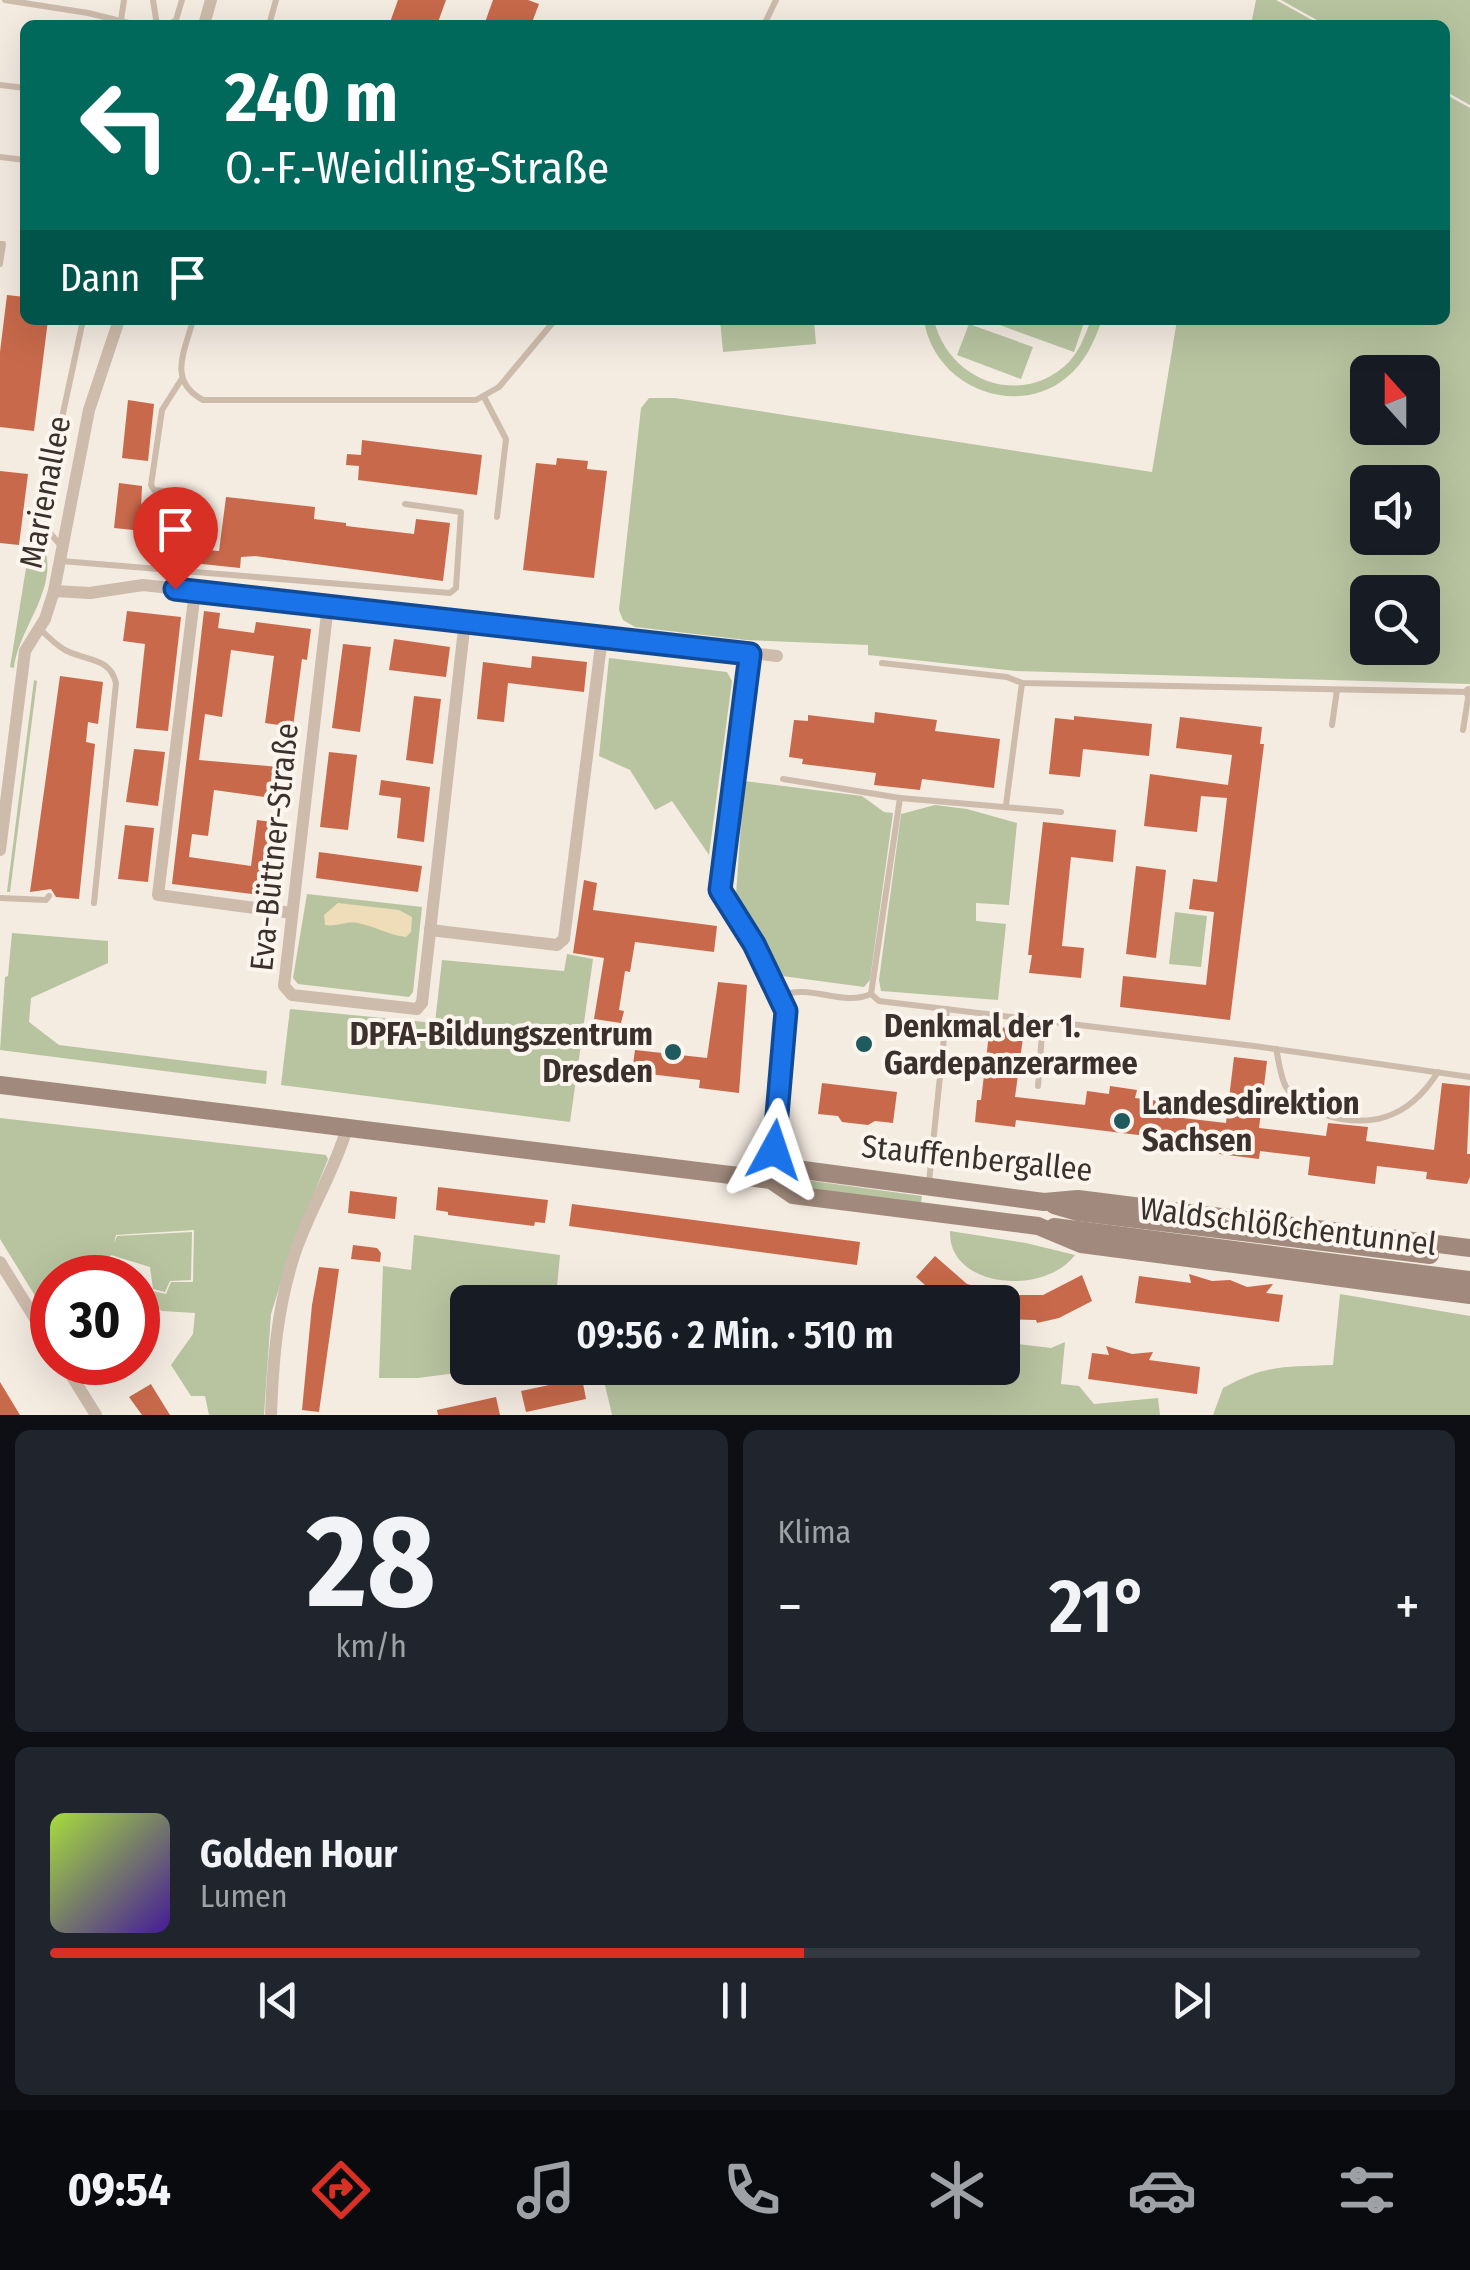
<!DOCTYPE html>
<html lang="de">
<head>
<meta charset="utf-8">
<style>
	:root { --surface:#171b24; --page:#20242c; --text:#f1f3f6; --muted:#9ea1a6; --line:#363941; --accent:#d93025 }
	body { margin:0; font-family:"Fira Sans Condensed",sans-serif; background:var(--page); color:var(--text); height:100vh; display:flex; flex-direction:column; font-size:38px; white-space:nowrap }
	* { box-sizing:border-box; margin:0 }
	p { font-size:32px; color:var(--muted) }
	.icon { flex:none; width:55px; height:55px; fill:none; stroke:currentColor; stroke-width:2; stroke-linecap:round; stroke-linejoin:round }
	.map { position:relative; height:1415px; overflow:hidden }
	.sheet { display:flex; flex-direction:column; gap:15px; padding:15px; background:#0d0f14; flex:1 }
	.sheet>* { flex:none }
	.banner { position:absolute; left:20px; top:20px; width:1430px; height:305px; border-radius:15px; box-shadow:0 10px 40px #0002; background:#00695c; color:#fff; overflow:hidden }
	.needle { width:65px; rotate:339deg }
	.buttons { position:absolute; left:1350px; top:355px; display:grid; gap:20px }
	.buttons a { display:grid; place-items:center; width:90px; height:90px; border-radius:15px; background:var(--surface); box-shadow:0 10px 40px #0002; font-size:50px }
	.speed { position:absolute; left:30px; top:1255px; display:flex; gap:20px; font-size:50px; font-weight:700; text-align:center }
	.speed>* { display:grid; place-content:center; width:130px; height:130px; border-radius:50%; background:var(--surface); box-shadow:0 10px 40px #0002; line-height:1 }
	.speed .limit { border:15px solid #d22; background:#fff; color:#111 }
	.pin { position:absolute; display:grid; place-items:center; width:85px; height:85px; color:#fff; margin:-102px -42px; border-radius:50% 50% 50% 0; rotate:-45deg; box-shadow:0 0 10px #0007 }
	.pin .icon { rotate:45deg }
	.me { position:absolute; width:110px; margin:-55px; rotate:5deg; stroke-linejoin:round; filter:drop-shadow(0 0 8px #0008) }
	.turn { display:flex; align-items:center; gap:35px; height:210px; padding:0 40px; font-size:45px }
	.turn .icon { width:130px; height:130px; stroke-width:2.5 }
	.turn b { display:block; font-size:70px; line-height:85px }
	.then { display:flex; align-items:center; height:95px; padding:0 40px; background:#0003; gap:20px; font-size:38px }
	.big { font-size:75px; font-weight:600; line-height:1.1 }
	.sheet .card { flex:1; display:flex; flex-direction:column; justify-content:center; gap:15px; min-width:0; padding:0 35px; border-radius:15px; background:var(--page) }
	.sheet .dial { align-items:center; gap:0 }
	.dial b { font-size:130px; line-height:1 }
	.song { display:flex; align-items:center; gap:30px }
	.cover { width:120px; height:120px; border-radius:15px; background:linear-gradient(135deg,hsl(80 70% 55%),hsl(260 70% 35%)) }
	.played { height:10px; border-radius:5px; background:linear-gradient(90deg,var(--accent) 55%,var(--line) 55%) }
	.keys { display:flex; justify-content:space-around; direction:ltr }
	.heat { display:flex; justify-content:space-between; align-items:center; font-size:55px; direction:ltr }
	.sheet .tiles { flex:1; display:grid; gap:15px; grid-template-columns:1fr 1fr }
	.card:last-child { grid-column:span 2 }
	.trip { position:absolute; left:450px; top:1285px; width:570px; height:100px; border-radius:15px; background:var(--surface); box-shadow:0 10px 40px #0002; font-weight:600; line-height:100px; text-align:center }
	.tab-bar { display:flex; height:160px; justify-content:space-around; align-items:center; background:#090b0e; color:var(--muted) }
	.tab-bar .icon { width:70px; height:70px }
	.tab-bar .selected { color:var(--accent) }
	.tab-bar b { font-size:45px; color:var(--text) }
	.map>svg:first-child { display:block }
	.green { fill:#b8c4a0; fill-rule:evenodd }
	.sand { fill:#efdcb8 }
	.building { fill:#c8694b }
	.lines { fill:none; stroke-linecap:round; stroke-linejoin:round }
	.service { stroke:#cdbbac; stroke-width:6 }
	.minor { stroke:#cdbbac; stroke-width:12 }
	.secondary { stroke:#a18a7d; stroke-width:18 }
	.route-casing { stroke:#114b97; stroke-width:25 }
	.route { stroke:#1a73e8; stroke-width:18 }
	.poi-dot { fill:#1f5a5e; stroke:#fbf5ee; stroke-width:4 }
	.labels { text-anchor:middle; stroke-width:8; stroke-linejoin:round; paint-order:stroke }
	.street-label { font-size:32px; fill:#3b302b; stroke:#fbf5ee }
	.poi-label { font-size:32px; font-weight:bold; fill:#3b302b; stroke:#fbf5ee; text-anchor:start }
</style>
</head>
<body>
<div class="map">
<svg width="1470" height="1415" viewBox="0 0 1470 1415">
	<rect width="100%" height="100%" fill="#f4ebe1"/>
	<g class="green">
		<polygon points="1256,0 1276,0 1321,25 1251,25"/>
		<polygon points="1281,0 1470,0 1470,105 1445,91 1445,25 1326,25"/>
		<path d="M1445 94 1470 108V684L1016 671 868 655V645L746 640 635 627 623 620 619 610 641 408 649 398H675L1152 472 1177 320H1445ZM1368 372H1422V428H1368ZM1368 482H1422V538H1368ZM1368 592H1422V648H1368Z"/>
		<polygon points="720,320 814,320 816,344 723,352"/>
		<path d="M924 320H934C948 381 1022 409 1069 362 1080 350 1085 335 1091 320H1102C1094 342 1085 363 1066 378 1014 420 933 385 924 320Z"/>
		<polygon points="986,320 1085,320 1074,352"/>
		<polygon points="969,324 1033,347 1021,379 957,355"/>
		<path d="M43 543C61 588 19 626 14 668L10 667 28 556Z"/>
		<polygon points="609,658 727,672 732,681 709,855 672,801 655,810 630,770 599,756"/>
		<polygon points="34,680 37,681 10,892 7,892"/>
		<polygon points="744,781 862,796 884,812 893,813 870,980 864,987 782,976 736,895"/>
		<polygon points="935,805 967,809 1017,823 1009,905 976,903 976,921 1006,924 998,1000 881,991 879,980 901,814"/>
		<polygon points="307,894 422,907 413,992 409,997 298,984 293,978"/>
		<polygon points="1175,912 1207,916 1201,967 1169,964"/>
		<polygon points="12,933 108,941 108,963 31,998 29,1022 59,1045 267,1071 266,1084 0,1050 5,977 8,976"/>
		<polygon points="567,954 593,959 570,1122 281,1085 290,1009 435,1023 442,960 564,971"/>
		<polygon points="0,1118 326,1155 328,1159 290,1253 271,1314 264,1415 209,1415 205,1396 191,1396 171,1365 193,1334 195,1313 162,1311 148,1303 153,1291 166,1294 171,1282 193,1282 194,1230 116,1235 114,1243 117,1236 192,1232 191,1280 170,1281 165,1292 153,1289 150,1267 111,1255 108,1263 100,1257 86,1261 86,1271 74,1277 52,1278 52,1290 37,1299 0,1239"/>
		<polygon points="798,1179 922,1196 921,1204 797,1188"/>
		<path d="M950 1231 1026 1243 1075 1255C1045 1296 948 1289 950 1231Z"/>
		<polygon points="414,1235 560,1255 556,1297 607,1302 468,1302 468,1368 495,1368 418,1378 379,1378 383,1266 411,1270"/>
		<path d="M1340 1294 1470 1316V1415H1213L1223 1388C1267 1364 1285 1367 1333 1365Z"/>
		<polygon points="1003,1342 1051,1348 1065,1342 1061,1384 1079,1386 1094,1404 1158,1398 1160,1415 612,1415 601,1368 1002,1368"/>
	</g>
	<path class="sand" d="M338 903 399 910 412 917 411 932 406 937C388 935 375 926 358 923 345 921 337 927 325 925L324 915Z"/>
	<g class="building">
		<polygon points="398,0 446,0 437,25 389,25"/>
		<polygon points="493,0 528,0 539,4 531,25 484,25"/>
		<polygon points="7,295 25,297 25,320 48,320 34,431 0,427 0,352"/>
		<polygon points="128,400 154,404 148,461 122,458"/>
		<polygon points="362,440 482,455 477,495 358,480 359,466 346,465 347,454 361,455"/>
		<polygon points="557,458 588,461 587,469 607,471 594,578 523,570 536,463 556,465"/>
		<polygon points="0,471 28,474 19,545 0,543"/>
		<polygon points="119,483 142,486 141,509 184,513 182,535 114,528"/>
		<polygon points="226,497 315,507 314,519 346,523 346,526 414,534 416,519 450,523 443,581 255,556 241,557 240,568 183,562 185,548 219,551"/>
		<polygon points="127,611 181,617 168,731 136,728 145,644 123,641"/>
		<polygon points="204,611 220,613 218,628 254,633 256,622 311,629 307,660 302,659 293,727 265,723 274,656 231,650 222,717 205,714 199,760 290,768 286,800 214,790 208,836 192,834 189,857 251,866 257,820 286,824 276,897 172,884"/>
		<polygon points="394,639 450,647 446,677 389,670"/>
		<polygon points="343,644 371,647 360,732 332,728"/>
		<polygon points="532,656 587,662 584,692 508,683 504,722 477,719 483,662 531,668"/>
		<polygon points="60,676 103,682 98,724 88,722 86,742 95,744 79,899 56,897 51,889 30,892"/>
		<polygon points="414,696 441,699 433,764 406,760"/>
		<polygon points="875,712 937,720 935,731 1000,739 994,788 922,779 920,790 874,785 876,773 802,764 803,759 789,757 794,720 808,721 808,715 874,723"/>
		<polygon points="1074,716 1152,724 1149,756 1083,749 1080,777 1049,774 1055,718 1074,720"/>
		<polygon points="1180,717 1262,727 1260,744 1264,744 1230,1020 1120,1007 1123,976 1206,985 1214,912 1189,909 1193,879 1217,882 1227,798 1201,796 1197,832 1144,826 1150,774 1228,785 1232,755 1176,748"/>
		<polygon points="134,749 165,752 158,806 126,802"/>
		<polygon points="329,752 357,755 348,830 320,827"/>
		<polygon points="381,780 430,787 424,842 397,838 401,798 379,795"/>
		<polygon points="1043,822 1116,830 1113,862 1071,857 1062,946 1084,948 1081,978 1029,973 1032,955 1028,955"/>
		<polygon points="125,825 154,828 148,882 118,879"/>
		<polygon points="319,852 422,866 418,892 316,878"/>
		<polygon points="1136,866 1166,870 1156,958 1126,954"/>
		<polygon points="584,880 597,883 593,910 717,926 714,952 635,942 630,972 625,971 619,1010 624,1011 621,1023 594,1019 604,958 573,953"/>
		<polygon points="718,982 747,985 739,1093 699,1088 700,1080 632,1072 635,1050 707,1058"/>
		<polygon points="990,1026 1024,1030 1015,1097 1085,1105 1087,1091 1109,1094 1110,1086 1137,1090 1135,1098 1159,1101 1157,1115 1226,1123 1234,1057 1267,1061 1259,1128 1326,1136 1328,1123 1368,1127 1366,1141 1434,1150 1442,1083 1470,1086 1467,1154 1470,1154 1470,1177 1467,1184 1426,1179 1427,1172 1377,1166 1375,1184 1308,1175 1310,1157 1260,1151 1259,1159 1219,1154 1220,1145 1016,1120 1015,1127 975,1122 977,1100 981,1100"/>
		<polygon points="822,1083 897,1092 893,1123 875,1121 868,1125 842,1122 838,1116 818,1114"/>
		<polygon points="438,1187 548,1200 545,1223 535,1222 534,1226 448,1215 448,1212 436,1210"/>
		<polygon points="350,1191 397,1197 395,1219 348,1213"/>
		<polygon points="572,1204 860,1242 857,1265 569,1226"/>
		<polygon points="353,1245 377,1248 381,1253 380,1262 351,1259"/>
		<polygon points="935,1256 967,1284 993,1291 991,1302 943,1301 916,1277"/>
		<polygon points="319,1267 339,1269 319,1412 302,1410 312,1305"/>
		<polygon points="1189,1274 1212,1281 1230,1280 1247,1287 1273,1284 1266,1293 1283,1295 1279,1322 1135,1303 1139,1276 1191,1283"/>
		<polygon points="1082,1275 1092,1301 1059,1318 1037,1323 1036,1320 1002,1319 1002,1295 1043,1295"/>
		<polygon points="1106,1346 1132,1354 1153,1352 1149,1360 1200,1367 1197,1394 1088,1379 1092,1353 1109,1355"/>
		<polygon points="582,1378 586,1399 526,1412 521,1391"/>
		<polygon points="0,1382 20,1415 0,1415"/>
		<polygon points="151,1384 152,1386 170,1415 142,1415 129,1397"/>
		<polygon points="496,1397 500,1415 438,1415 437,1410"/>
	</g>
	<g class="lines">
		<g class="service">
			<polyline points="5,0 88,13 137,25"/>
			<polyline points="153,0 157,25"/>
			<polyline points="121,20 124,0"/>
			<polyline points="168,25 176,20 182,0"/>
			<polyline points="269,25 276,0"/>
			<polyline points="764,25 776,0"/>
			<polyline points="0,85 25,88"/>
			<polyline points="0,157 25,160"/>
			<polyline points="0,244 3,244 0,264"/>
			<path d="M193 320C185 351 167 381 203 400H476L499 387 555 320"/>
			<polyline points="181,380 162,410 151,485 154,490 184,493"/>
			<polyline points="484,397 506,439 497,517"/>
			<polyline points="62,547 43,525 42,511 83,320"/>
			<polyline points="61,561 450,593 456,588 461,512 405,504"/>
			<path d="M40 629C48 637 56 645 65 650 86 661 110 657 116 683L94 903"/>
			<polyline points="882,663 1007,677 1022,683 1469,692 1463,730"/>
			<polyline points="1332,725 1337,690"/>
			<polyline points="783,779 900,798 871,994"/>
			<polyline points="900,798 1061,812"/>
			<polyline points="1006,805 1022,683"/>
			<polyline points="0,898 46,900 49,896"/>
			<path d="M780 996C810 983 842 1007 871 994L879 1001 1254 1046 1470 1077"/>
			<path d="M1276 1049C1279 1061 1280 1076 1286 1087 1303 1116 1355 1127 1385 1117 1408 1110 1426 1091 1438 1072"/>
			<polyline points="1038,1086 1043,1021"/>
			<polyline points="929,1182 947,1009"/>
		</g>
		<g class="minor">
			<polyline points="204,25 211,0"/>
			<polyline points="54,591 90,593 143,585 777,656"/>
			<polyline points="195,591 158,895 292,913"/>
			<polyline points="328,605 284,986 292,995 417,1009 422,1003 465,620"/>
			<polyline points="750,654 721,890 754,944 786,1011 771,1180"/>
			<polyline points="1469,692 1470,692"/>
			<polyline points="0,850 25,651 45,619 54,591 89,410 119,320"/>
			<polyline points="430,930 557,945 564,939 602,637"/>
			<polyline points="0,1262 52,1346"/>
			<polyline points="63,1362 96,1415"/>
			<path d="M271 1415C273 1360 277 1309 294 1256 308 1212 334 1173 347 1128"/>
		</g>
		<g class="secondary">
			<polyline points="0,1085 771,1180 793,1195 1038,1226 1081,1244 1470,1295"/>
			<polyline points="771,1180 796,1169 1044,1202 1078,1199 1470,1248"/>
			<polyline points="1054,1205 1078,1212 1430,1255"/>
			<polyline points="1054,1227 1470,1280"/>
		</g>
	</g>
	<g class="lines">
		<g class="route-casing">
			<polyline id="route" points="175,589 750,654 720,890 754,944 786,1011 774,1150"/>
		</g>
		<use href="#route" class="route"/>
	</g>
	<g class="poi-dot">
		<circle cx="864" cy="1044" r="10"/>
		<circle cx="673" cy="1052" r="10"/>
		<circle cx="1122" cy="1121" r="10"/>
	</g>
	<g class="labels">
		<g class="street-label">
			<text transform="translate(45 492) rotate(-79)" y="11">Marienallee</text>
			<text transform="translate(274 847) rotate(-84)" y="11">Eva-Büttner-Straße</text>
			<text transform="translate(977 1158) rotate(6)" y="11">Stauffenbergallee</text>
			<text transform="translate(1288 1226) rotate(7)" y="11">Waldschlößchentunnel</text>
		</g>
		<g class="poi-label">
			<text x="884" y="1037">Denkmal der 1.<tspan x="884" dy="37">Gardepanzerarmee</tspan></text>
			<text x="653" y="1045" text-anchor="end">DPFA-Bildungszentrum<tspan x="653" dy="37">Dresden</tspan></text>
			<text x="1142" y="1114">Landesdirektion<tspan x="1142" dy="37">Sachsen</tspan></text>
		</g>
	</g>
</svg>
<div class="buttons">
<a><svg class="needle" viewBox="-14 -14 28 28"><path d="M0-13l5 13h-10z" fill="#e53935"/><path d="M0 13l5-13h-10z" fill="#9ea1a6"/></svg></a>
<a><svg class="icon" aria-label="sound" viewBox="0 0 24 24"><path d="M4 9h4l5-4v14l-5-4H4zM17 9q2 3 0 6"/></svg></a>
<a><svg class="icon" aria-label="search" viewBox="0 0 24 24"><circle cx="10" cy="10" r="6"/><path d="M15 15l6 6"/></svg></a>
</div>
<div class="speed"><div class="limit">30</div></div>
<div class="pin" style="left:175px;top:589px;background:#d93025"><svg class="icon" aria-label="arrive" viewBox="0 0 24 24"><path d="M6 21V4h12l-3 4 3 4H6"/></svg></div>
<svg class="me" style="left:774px;top:1150px" viewBox="-20 -20 40 40"><path d="M0-17L14 15 0 8-14 15z" fill="#1a73e8" stroke="#fff" stroke-width="4"/></svg>
<div class="trip">09:56 · 2 Min. · 510 m</div>
<div class="banner">
<div class="turn"><svg class="icon" aria-label="left" viewBox="0 0 24 24"><path d="M17 20v-9H6M10 6l-5 5 5 5"/></svg><div><b>240 m</b>O.-F.-Weidling-Straße</div></div>
<div class="then">Dann<svg class="icon" aria-label="arrive" viewBox="0 0 24 24"><path d="M6 21V4h12l-3 4 3 4H6"/></svg></div>
</div>
</div>
<section class="sheet">
<div class="tiles">
<div class="card dial"><b>28</b><p>km/h</p></div>
<div class="card"><p>Klima</p>
<div class="heat"><a>−</a><b class="big">21°</b><a>+</a></div>
</div>
<div class="card">
<div class="song"><i class="cover"></i><div><b>Golden Hour</b><p>Lumen</p></div></div>
<div class="played"></div>
<div class="keys"><svg class="icon" aria-label="previous" viewBox="0 0 24 24"><path d="M18 5L8 12l10 7zM5 5v14"/></svg><svg class="icon" aria-label="pause" viewBox="0 0 24 24"><path d="M8 5v14M16 5v14"/></svg><svg class="icon" aria-label="next" viewBox="0 0 24 24"><path d="M6 5l10 7-10 7zM19 5v14"/></svg></div>
</div>
</div>
</section>
<nav class="tab-bar">
<b>09:54</b>
<svg class="icon selected" aria-label="directions" viewBox="0 0 24 24"><path d="M12 3l9 9-9 9-9-9zM9 14v-3h6M13 9l2 2-2 2"/></svg>
<svg class="icon" aria-label="music" viewBox="0 0 24 24"><path d="M9 18V5l10-2v13"/><circle cx="6" cy="18" r="3"/><circle cx="16" cy="16" r="3"/></svg>
<svg class="icon" aria-label="phone" viewBox="0 0 24 24"><path d="M5 4h4l2 5-3 2q2 4 5 5l2-3 5 2v4C11 20 4 13 5 4z"/></svg>
<svg class="icon" aria-label="climate" viewBox="0 0 24 24"><path d="M12 3v18M4 7l16 10M4 17L20 7"/></svg>
<svg class="icon" aria-label="car" viewBox="0 0 24 24"><path d="M5 17H2v-5l4-1 3-4h7l3 4 3 1v5h-3M9 17h6M6 11h13"/><circle cx="7" cy="17" r="2"/><circle cx="17" cy="17" r="2"/></svg>
<svg class="icon" aria-label="filters" viewBox="0 0 24 24"><path d="M4 7h16M4 17h16"/><circle cx="9" cy="7" r="2"/><circle cx="15" cy="17" r="2"/></svg>
</nav>
</body>
</html>
